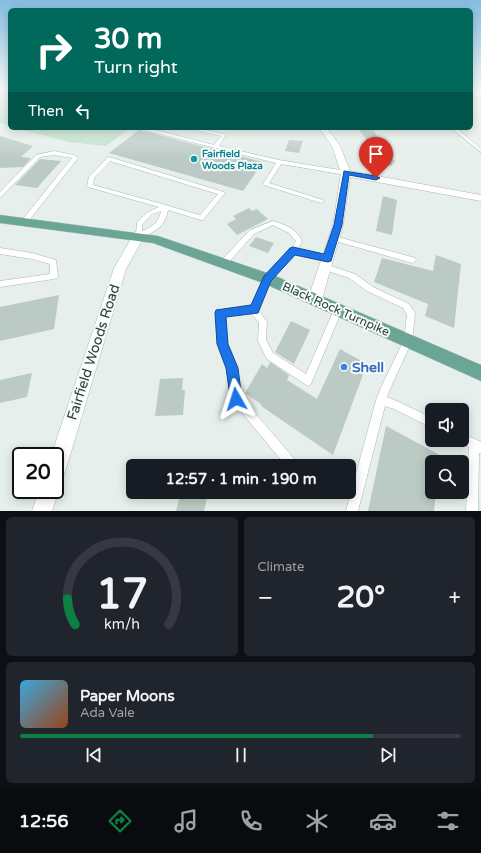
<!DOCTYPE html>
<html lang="en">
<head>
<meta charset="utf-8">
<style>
	:root { --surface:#171b24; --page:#20242c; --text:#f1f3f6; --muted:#9ea1a6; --line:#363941; --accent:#0b8043 }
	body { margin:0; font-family:"Varela Round",sans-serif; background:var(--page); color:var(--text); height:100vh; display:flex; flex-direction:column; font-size:15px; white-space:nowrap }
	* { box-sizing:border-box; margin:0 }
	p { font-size:13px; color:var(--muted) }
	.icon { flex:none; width:22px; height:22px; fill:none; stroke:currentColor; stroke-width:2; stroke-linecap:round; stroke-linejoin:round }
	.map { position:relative; height:511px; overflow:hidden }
	.details { display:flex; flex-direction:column; gap:6px; padding:6px; background:#0d0f14; flex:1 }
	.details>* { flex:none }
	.top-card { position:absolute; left:8px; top:8px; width:465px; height:122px; border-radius:6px; box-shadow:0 2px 10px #0003; background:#00695c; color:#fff; overflow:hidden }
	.buttons { position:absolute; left:425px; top:403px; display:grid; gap:8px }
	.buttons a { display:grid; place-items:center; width:44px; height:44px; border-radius:6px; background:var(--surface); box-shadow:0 2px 10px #0003; font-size:20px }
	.speed { position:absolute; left:12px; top:447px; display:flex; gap:8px; font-size:20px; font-weight:700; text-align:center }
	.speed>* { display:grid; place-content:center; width:52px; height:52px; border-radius:50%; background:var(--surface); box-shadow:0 2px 10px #0003; line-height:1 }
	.speed .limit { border:2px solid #111; border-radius:6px; background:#fff; color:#111 }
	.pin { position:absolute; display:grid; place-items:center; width:34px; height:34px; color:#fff; margin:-41px -17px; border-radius:50% 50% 50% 0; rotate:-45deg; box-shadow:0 0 4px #0007 }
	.pin .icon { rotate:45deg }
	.me { position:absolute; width:44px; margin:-22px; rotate:354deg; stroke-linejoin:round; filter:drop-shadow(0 0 3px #0008) }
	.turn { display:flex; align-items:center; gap:14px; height:84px; padding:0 20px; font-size:18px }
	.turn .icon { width:52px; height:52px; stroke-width:2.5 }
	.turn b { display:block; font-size:28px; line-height:34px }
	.then { display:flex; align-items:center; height:38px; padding:0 20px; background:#0003; gap:8px; font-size:15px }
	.big { font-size:30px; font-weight:700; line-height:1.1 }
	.details .tile { flex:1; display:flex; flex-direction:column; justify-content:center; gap:6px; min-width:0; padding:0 14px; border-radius:6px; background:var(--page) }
	.details .dial { align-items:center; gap:0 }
	.dial svg { height:104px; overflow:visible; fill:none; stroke:var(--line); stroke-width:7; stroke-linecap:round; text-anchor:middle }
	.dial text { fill:var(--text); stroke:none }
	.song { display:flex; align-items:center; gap:12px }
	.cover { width:48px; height:48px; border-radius:6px; background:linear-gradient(135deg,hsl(200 70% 55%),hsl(20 70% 35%)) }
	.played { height:4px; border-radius:2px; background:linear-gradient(90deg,var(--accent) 80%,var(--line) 80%) }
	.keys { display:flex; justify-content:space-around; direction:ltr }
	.heat { display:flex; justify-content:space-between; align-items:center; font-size:22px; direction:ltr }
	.details .tiles { flex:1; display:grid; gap:6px; grid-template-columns:1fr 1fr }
	.tile:last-child { grid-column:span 2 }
	.trip { position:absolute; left:126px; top:459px; width:230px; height:40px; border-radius:6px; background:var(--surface); box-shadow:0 2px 10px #0003; font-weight:700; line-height:40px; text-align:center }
	.menu { display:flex; height:64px; justify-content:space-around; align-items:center; background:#090b0e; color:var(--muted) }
	.menu .icon { width:28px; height:28px }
	.menu .active { color:var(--accent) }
	.menu b { font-size:18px; color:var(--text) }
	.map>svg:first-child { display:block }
	.green { fill:#bfe0c8 }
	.building { fill:#bbcac4 }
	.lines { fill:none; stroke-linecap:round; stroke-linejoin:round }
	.lane-casing { stroke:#a8b8b2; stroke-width:1 }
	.street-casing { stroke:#a8b8b2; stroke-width:1 }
	.secondary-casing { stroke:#a4bbb3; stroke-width:1 }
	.primary-casing { stroke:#c2cac8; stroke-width:1 }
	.lane { fill:#fff; fill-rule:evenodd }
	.street { fill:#fff; fill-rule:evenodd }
	.secondary { fill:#fff; fill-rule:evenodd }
	.primary { fill:#6aa596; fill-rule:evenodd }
	.route { fill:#1a73e8; stroke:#114b97 }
	.culture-dot { fill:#0f9aa8; stroke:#f7fbf9; stroke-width:1.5 }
	.shop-dot { fill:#3f7fe0; stroke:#f7fbf9; stroke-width:1.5 }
	.labels { text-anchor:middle; stroke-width:4; stroke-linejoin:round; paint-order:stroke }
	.far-culture-label { font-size:10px; font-weight:bold; fill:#0d838f; stroke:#f7fbf9; text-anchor:start }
	.street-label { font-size:12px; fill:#24423a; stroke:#f7fbf9 }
	.near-street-label { font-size:14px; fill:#24423a; stroke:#f7fbf9 }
	.near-shop-label { font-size:14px; font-weight:bold; fill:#366cbe; stroke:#f7fbf9; text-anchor:start }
</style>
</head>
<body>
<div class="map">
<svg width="481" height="511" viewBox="0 0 481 511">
	<rect width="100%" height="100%" fill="#e6efeb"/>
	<g class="green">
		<polygon points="0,89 10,89 10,126 0,123"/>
		<polygon points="16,128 130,128 106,146 69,142"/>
	</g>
	<g class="building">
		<polygon points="358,128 372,128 388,152 394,153 393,159 396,163 393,162 392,166 380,164 380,160 376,159 376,157 379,142 368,142"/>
		<polygon points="139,130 147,132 263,162 243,191 109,153"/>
		<polygon points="0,136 33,146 21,157 31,158 23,167 0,168"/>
		<polygon points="289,140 303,141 299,153 285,151"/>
		<polygon points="40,159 61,161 37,188 15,185"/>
		<polygon points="383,196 397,200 392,235 376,231"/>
		<polygon points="249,208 252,211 257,209 268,219 237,235 227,224 236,219 233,216"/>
		<polygon points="256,237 274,243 268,253 249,246"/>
		<polygon points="436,255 461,264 454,328 425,316 428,304 374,282 382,258 433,271"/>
		<polygon points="59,295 54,329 0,341 0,307"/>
		<polygon points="291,321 310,330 294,364 275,352"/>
		<polygon points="340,349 367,364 333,455 261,406 262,405 245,393 262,364 267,368 270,362 289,375 287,380 317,399"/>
		<polygon points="32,373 27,397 0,403 0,380"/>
		<polygon points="183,378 182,390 185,390 183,415 155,416 160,379"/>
		<polygon points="386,426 453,462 432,462 432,492 436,492 434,511 368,511"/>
		<polygon points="181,492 198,492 208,494 204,511 176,511"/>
	</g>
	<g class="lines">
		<g class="lane-casing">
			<g id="lane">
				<polygon points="148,128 153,128 152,129 214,145 221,136 187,128 196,128 224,134 226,135 219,146 279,160 346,171 349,173 346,175 281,164 269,183 323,200 323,202 321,203 264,185 263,184 276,163 147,131 147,130"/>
				<polygon points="451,128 456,128 481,149 481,152"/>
				<polygon points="54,151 74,155 78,158 27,223 23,223 22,221 23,219 72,158 54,155 40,157 2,196 0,197 0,192 36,155"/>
				<path d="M109 157 224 192 225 193 203 220H201L168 210C166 222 160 229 149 234 145 235 141 237 137 237L136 235 137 222 148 212 159 207 88 187 87 186 89 177 107 158ZM110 161 218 194 200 215 155 202 93 185 94 178ZM161 211C159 222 153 227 142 231V225L152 214Z"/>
				<path d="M273 221C286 225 296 228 302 241L298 249 328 255 330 256 332 258 330 260 328 261 294 254 271 281 258 309 267 322 266 340 273 353 306 374 335 307 338 306 341 307 342 310 311 384 308 386 267 359 258 341 259 323 252 314 224 316 227 344 237 368 241 397 297 462 299 466H286L233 402 231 399 227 368 219 344 216 313 217 310 252 307 265 277 291 249 296 241 289 233 273 225 254 234 226 265H220L219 263 250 230Z"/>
				<polygon points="332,236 334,236 412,257 415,258 416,260 415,262 412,263 332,240 331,238"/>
				<polygon points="0,248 32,253 56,260 58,276 57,278 54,279 0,287 0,281 50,274 50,264 32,259 0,254"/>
				<polygon points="325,264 355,274 373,287 409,304 414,311 415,314 412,341 390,389 387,397 399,402 432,418 432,428 394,409 385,406 358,511 346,511 376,400 382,385 404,340 407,315 403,308 367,291 349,278 322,269 321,267 322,265"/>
				<polygon points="462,433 481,442 481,453 479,453 478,511 466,511 469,447 458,442 458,440 462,440"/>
			</g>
		</g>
		<g class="street-casing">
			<polygon id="street" points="319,128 327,128 340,146 350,171 481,195 481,201 350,177 343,225 322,299 320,303 315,305 310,303 308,299 333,225 341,173 332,146"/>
		</g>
		<g class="secondary-casing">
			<g id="secondary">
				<polygon points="471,89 481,94 481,99 471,94"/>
				<polygon points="139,231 145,235 126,269 65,472 62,479 55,482 55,456 51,456 114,268 135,232"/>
				<polygon points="55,483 59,490 52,511 32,511 39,490 55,490"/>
			</g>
		</g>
		<g class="primary-casing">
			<polygon id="primary" points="0,215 158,236 273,275 481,365 481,381 263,283 153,243 0,223"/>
		</g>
		<use href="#lane" class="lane"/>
		<use href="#street" class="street"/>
		<use href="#secondary" class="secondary"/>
		<use href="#primary" class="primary"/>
	</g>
	<linearGradient id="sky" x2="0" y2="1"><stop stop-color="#84bce0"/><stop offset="0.55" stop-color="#f4f8f6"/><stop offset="1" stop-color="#f4f8f6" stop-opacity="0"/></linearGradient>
	<rect width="481" height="161" fill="url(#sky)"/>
	<polygon class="route" points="344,171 376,176 380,178 376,180 349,175 342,225 331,261 328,262 295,255 271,281 258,313 226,317 228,344 238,368 242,399 240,403 236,405 231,403 226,368 217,344 215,313 216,310 251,305 264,276 290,248 293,247 324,254 334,225"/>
	<circle class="culture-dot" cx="194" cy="159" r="4"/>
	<circle class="shop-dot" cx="344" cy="367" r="4"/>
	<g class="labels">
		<g class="far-culture-label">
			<text x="202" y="157">Fairfield<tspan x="202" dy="12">Woods Plaza</tspan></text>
		</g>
		<g class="street-label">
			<text transform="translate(336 309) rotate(24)" y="4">Black Rock Turnpike</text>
		</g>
		<g class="near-street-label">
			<text transform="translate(93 352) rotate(-72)" y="5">Fairfield Woods Road</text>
		</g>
		<g class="near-shop-label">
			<text x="352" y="372">Shell</text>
		</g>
	</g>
</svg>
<div class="buttons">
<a><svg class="icon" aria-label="sound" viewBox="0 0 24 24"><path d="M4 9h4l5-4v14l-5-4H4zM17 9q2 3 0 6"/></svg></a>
<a><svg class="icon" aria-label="search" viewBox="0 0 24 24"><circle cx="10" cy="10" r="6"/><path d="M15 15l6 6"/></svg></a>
</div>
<div class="speed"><div class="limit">20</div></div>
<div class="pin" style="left:376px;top:178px;background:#d93025"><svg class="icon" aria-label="arrive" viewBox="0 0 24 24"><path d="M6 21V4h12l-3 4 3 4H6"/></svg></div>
<svg class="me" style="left:236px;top:399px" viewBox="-20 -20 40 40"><path d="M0-17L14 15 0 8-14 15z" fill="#1a73e8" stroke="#fff" stroke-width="4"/></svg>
<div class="trip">12:57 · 1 min · 190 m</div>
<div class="top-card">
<div class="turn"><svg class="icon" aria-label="right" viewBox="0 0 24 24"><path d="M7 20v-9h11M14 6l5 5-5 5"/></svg><div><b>30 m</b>Turn right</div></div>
<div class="then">Then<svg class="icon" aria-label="left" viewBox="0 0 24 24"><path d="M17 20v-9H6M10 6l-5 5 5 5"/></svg></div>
</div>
</div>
<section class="details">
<div class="tiles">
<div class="tile dial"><svg viewBox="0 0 100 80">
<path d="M14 69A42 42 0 1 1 86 69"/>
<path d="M14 69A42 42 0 0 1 8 49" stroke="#0b8043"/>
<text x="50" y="56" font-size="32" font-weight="700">17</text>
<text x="50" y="72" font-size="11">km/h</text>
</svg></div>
<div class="tile"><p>Climate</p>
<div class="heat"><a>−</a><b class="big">20°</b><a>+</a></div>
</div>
<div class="tile">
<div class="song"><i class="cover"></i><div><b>Paper Moons</b><p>Ada Vale</p></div></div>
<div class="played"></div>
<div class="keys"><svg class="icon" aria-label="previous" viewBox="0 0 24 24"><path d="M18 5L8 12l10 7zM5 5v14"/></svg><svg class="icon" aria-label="pause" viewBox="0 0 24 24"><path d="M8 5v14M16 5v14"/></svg><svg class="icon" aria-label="next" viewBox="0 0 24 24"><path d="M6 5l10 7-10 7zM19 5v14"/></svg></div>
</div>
</div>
</section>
<nav class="menu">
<b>12:56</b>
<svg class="icon active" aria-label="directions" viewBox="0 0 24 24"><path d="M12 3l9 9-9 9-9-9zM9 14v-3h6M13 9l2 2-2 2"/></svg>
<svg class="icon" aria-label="music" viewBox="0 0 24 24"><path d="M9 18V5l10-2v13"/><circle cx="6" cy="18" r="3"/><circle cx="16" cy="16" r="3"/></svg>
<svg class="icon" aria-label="phone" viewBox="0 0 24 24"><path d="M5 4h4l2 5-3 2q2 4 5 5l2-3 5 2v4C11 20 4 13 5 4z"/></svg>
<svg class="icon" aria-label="climate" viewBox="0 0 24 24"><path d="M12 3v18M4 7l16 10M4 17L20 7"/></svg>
<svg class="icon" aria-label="car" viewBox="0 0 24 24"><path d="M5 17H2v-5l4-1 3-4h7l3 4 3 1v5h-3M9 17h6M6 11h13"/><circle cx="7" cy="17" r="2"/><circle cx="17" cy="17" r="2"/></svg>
<svg class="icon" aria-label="filters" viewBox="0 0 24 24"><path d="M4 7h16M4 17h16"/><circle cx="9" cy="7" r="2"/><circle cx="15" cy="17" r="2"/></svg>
</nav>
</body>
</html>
